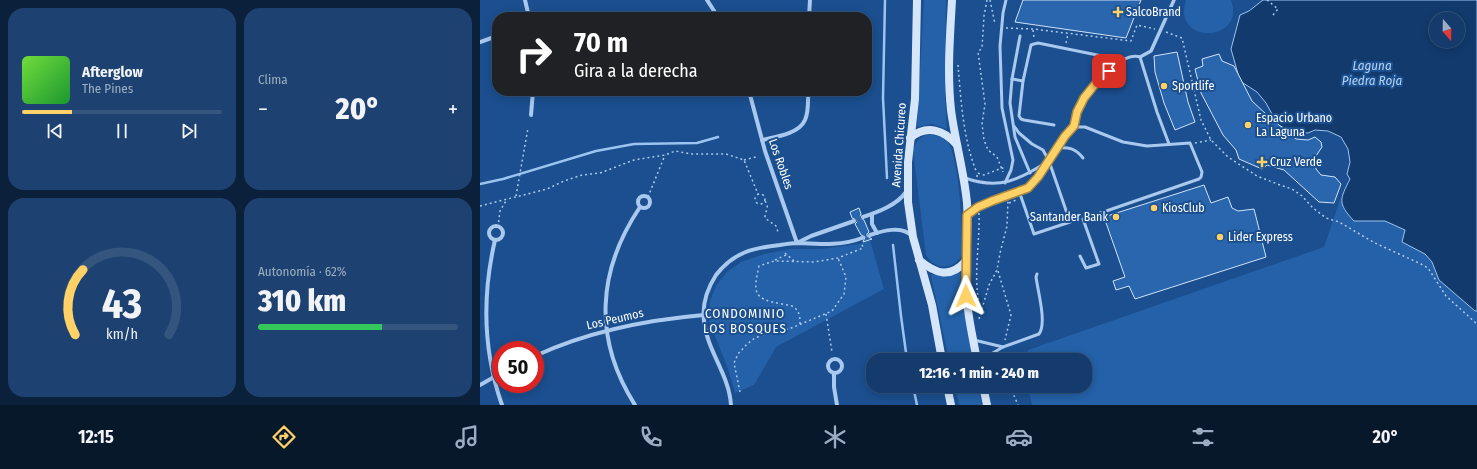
<!DOCTYPE html>
<html lang="es">
<head>
<meta charset="utf-8">
<style>
	:root { --surface:#143b6b; --page:#1d4271; --text:#f1f3f6; --muted:#9dadc1; --line:#33557e; --accent:#ffd166 }
	body { margin:0; font-family:"Fira Sans Condensed",sans-serif; background:var(--page); color:var(--text); height:100vh; display:flex; flex-direction:column; font-size:15px; white-space:nowrap }
	* { box-sizing:border-box; margin:0 }
	p { font-size:13px; color:var(--muted) }
	.icon { flex:none; width:22px; height:22px; fill:none; stroke:currentColor; stroke-width:2; stroke-linecap:round; stroke-linejoin:round }
	.map { position:relative; flex:1; overflow:hidden }
	.sheet { display:flex; flex-direction:column; gap:8px; padding:8px; background:#0b203b; width:480px }
	.sheet>* { flex:none }
	.banner { position:absolute; left:12px; top:12px; width:380px; height:84px; border-radius:16px; box-shadow:0 2px 10px #0003,0 0 0 1px var(--line); background:#202124; color:#fff; overflow:hidden }
	.needle { width:26px; rotate:160deg }
	.buttons { position:absolute; left:949px; top:12px; display:grid; gap:8px }
	.buttons a { display:grid; place-items:center; width:36px; height:36px; border-radius:50%; background:var(--surface); box-shadow:0 2px 10px #0003,0 0 0 1px var(--line); font-size:20px }
	.speed { position:absolute; left:12px; top:341px; display:flex; gap:8px; font-size:20px; font-weight:700; text-align:center }
	.speed>* { display:grid; place-content:center; width:52px; height:52px; border-radius:50%; background:var(--surface); box-shadow:0 2px 10px #0003,0 0 0 1px var(--line); line-height:1 }
	.speed .limit { border:6px solid #d22; background:#fff; color:#111 }
	.pin { position:absolute; display:grid; place-items:center; width:34px; height:34px; color:#fff; margin:-17px; border-radius:8px; box-shadow:0 2px 6px #0006 }
	.me { position:absolute; width:44px; margin:-22px; rotate:359deg; stroke-linejoin:round; filter:drop-shadow(0 0 3px #0008) }
	.turn { display:flex; align-items:center; gap:14px; height:84px; padding:0 16px; font-size:18px }
	.turn .icon { width:52px; height:52px; stroke-width:2.5 }
	.turn b { display:block; font-size:28px; line-height:34px }
	.big { font-size:30px; font-weight:800; line-height:1.1 }
	.sheet .widget { flex:1; display:flex; flex-direction:column; justify-content:center; gap:6px; min-width:0; padding:0 14px; border-radius:16px; background:var(--page) }
	.sheet .dial { align-items:center; gap:0 }
	.dial svg { height:104px; overflow:visible; fill:none; stroke:var(--line); stroke-width:7; stroke-linecap:round; text-anchor:middle }
	.dial text { fill:var(--text); stroke:none }
	.song { display:flex; align-items:center; gap:12px }
	.cover { width:48px; height:48px; border-radius:6px; background:linear-gradient(135deg,hsl(100 70% 55%),hsl(130 70% 35%)) }
	.played { height:4px; border-radius:2px; background:linear-gradient(90deg,var(--accent) 25%,var(--line) 25%) }
	.keys { display:flex; justify-content:space-around; direction:ltr }
	.heat { display:flex; justify-content:space-between; align-items:center; font-size:22px; direction:ltr }
	.charge { height:6px; border-radius:3px; background:linear-gradient(90deg,#34c759 62%,var(--line) 0) }
	.sheet .tiles { flex:1; display:grid; gap:8px; grid-template-columns:repeat(2,1fr) }
	.trip { position:absolute; left:386px; top:353px; width:226px; height:40px; border-radius:16px; background:var(--surface); box-shadow:0 2px 10px #0003,0 0 0 1px var(--line); font-weight:800; line-height:40px; text-align:center }
	.tab-bar { display:flex; height:64px; justify-content:space-around; align-items:center; background:#08182b; color:var(--muted) }
	.tab-bar .icon { width:28px; height:28px }
	.tab-bar .selected { color:var(--accent) }
	.tab-bar b { font-size:18px; color:var(--text) }
	main { display:flex; flex:1; min-height:0 }
	.map>svg:first-child { display:block }
	.green { fill:#2461a8 }
	.water { fill:#123a6d; stroke:#9cc4f0; fill-rule:evenodd }
	.lines { fill:none; stroke-linecap:round; stroke-linejoin:round }
	.stream { stroke:#9cc4f0; stroke-width:2.5 }
	.building { fill:#2a66ad; stroke:#cfe3fa }
	.minor-tunnel { stroke:#3d69a0; stroke-width:4; stroke-dasharray:4 2; stroke-linecap:butt }
	.path { stroke:#a9c9ee; stroke-width:1.5; stroke-dasharray:2 3; stroke-linecap:butt }
	.service { stroke:#a9c9ee; stroke-width:3 }
	.pedestrian { stroke:#a9c9ee; stroke-width:3.5 }
	.minor { stroke:#a9c9ee; stroke-width:4 }
	.secondary { stroke:#d6e6fa; stroke-width:8 }
	.route-casing { stroke:#a68842; stroke-width:10 }
	.route { stroke:#ffd166; stroke-width:7 }
	.poi-dot { fill:#ffd166; stroke:#1b4f8f; stroke-width:1.5 }
	.labels { text-anchor:middle; stroke-width:4; stroke-linejoin:round; paint-order:stroke }
	.poi-label { font-size:12px; fill:#fff; stroke:#1b4f8f; text-anchor:start }
	.street-label { font-size:12px; fill:#fff; stroke:#1b4f8f }
	.water-label { font-size:13px; font-style:italic; fill:#b5d3f5; stroke:#1b4f8f }
	.neighbourhood-label { font-size:13px; letter-spacing:1px; fill:#fff; stroke:#1b4f8f }
</style>
</head>
<body>
<main>
<section class="sheet">
<div class="tiles">
<div class="widget">
<div class="song"><i class="cover"></i><div><b>Afterglow</b><p>The Pines</p></div></div>
<div class="played"></div>
<div class="keys"><svg class="icon" aria-label="previous" viewBox="0 0 24 24"><path d="M18 5L8 12l10 7zM5 5v14"/></svg><svg class="icon" aria-label="pause" viewBox="0 0 24 24"><path d="M8 5v14M16 5v14"/></svg><svg class="icon" aria-label="next" viewBox="0 0 24 24"><path d="M6 5l10 7-10 7zM19 5v14"/></svg></div>
</div>
<div class="widget"><p>Clima</p>
<div class="heat"><a>−</a><b class="big">20°</b><a>+</a></div>
</div>
<div class="widget dial"><svg viewBox="0 0 100 80">
<path d="M14 69A42 42 0 1 1 86 69"/>
<path d="M14 69A42 42 0 0 1 20 19" stroke="#ffd166"/>
<text x="50" y="56" font-size="32" font-weight="700">43</text>
<text x="50" y="72" font-size="11">km/h</text>
</svg></div>
<div class="widget"><p>Autonomía · 62%</p><b class="big">310 km</b><div class="charge"></div></div>
</div>
</section>
<div class="map">
<svg width="997" height="405" viewBox="0 0 997 405">
	<rect width="100%" height="100%" fill="#1b4f8f"/>
	<g class="green">
		<polygon points="444,0 466,0 465,95 467,129 452,124 437,127"/>
		<path d="M706 0H751C767 42 691 46 706 0Z"/>
		<path d="M446 135C453 135 460 135 466 140 480 154 482 231 483 253 474 271 456 271 446 255L433 151C435 143 438 139 446 135Z"/>
		<polygon points="861,197 864,210 874,221 905,221 926,230 922,242 945,254 952,262 959,280 995,311 997,311 997,405 552,405 548,386 605,386 605,360 545,360 548,350 844,247"/>
		<polygon points="390,240 404,289 296,347 274,385 255,393 248,369 228,318 230,301 236,286 247,272 261,262 284,254 310,249 341,249 379,244"/>
		<polygon points="480,271 482,301 493,360 469,360 451,276 453,274 468,276"/>
		<polygon points="475,386 498,386 502,405 479,405"/>
	</g>
	<path class="water" d="M783 0H997V311H995L959 280 952 262 945 254 922 242 925 230 905 221H874C857 203 860 199 870 179L867 174 870 162 868 149 861 137 848 131 835 130 828 133 814 132 798 125 786 103 777 92 760 81 751 49 760 15 769 11ZM956 19H978V41H956Z"/>
	<g class="lines">
		<g class="stream">
			<polyline points="405,0 403,98 407,178"/>
			<polyline points="0,184 23,179 116,151 154,144 217,143 238,137"/>
			<polyline points="413,245 421,316 427,360"/>
			<polyline points="433,386 437,405"/>
		</g>
	</g>
	<g class="building">
		<polygon points="543,0 661,0 646,38 535,22"/>
		<polygon points="697,52 708,102 715,122 695,130 684,103 675,72 674,56"/>
		<polygon points="739,54 742,61 754,66 772,101 787,115 816,139 828,140 835,137 841,142 842,147 836,156 834,162 836,169 841,175 855,177 861,184 854,203 839,202 804,170 787,165 782,169 759,159 756,150 743,135 721,93 715,69 723,66 722,59"/>
		<polygon points="724,185 731,203 748,197 752,208 758,211 774,209 786,257 655,299 649,286 636,290 633,281 645,277 624,217"/>
		<polygon points="379,208 381,214 380,218 384,220 389,232 387,234 387,236 392,239 383,242 385,237 381,235 375,224 377,222 377,220 372,218 370,212"/>
	</g>
	<g class="lines">
		<polyline class="minor-tunnel" points="374,221 383,217"/>
		<g class="path">
			<polyline points="507,0 504,16 502,48 498,52 505,104 502,124 504,140 508,150 517,157 523,172"/>
			<polyline points="510,0 515,24"/>
			<polyline points="787,0 798,9 793,15"/>
			<polyline points="526,28 553,29 651,41 657,25 675,29"/>
			<polyline points="553,30 554,38"/>
			<polyline points="686,32 702,38 721,120 731,140 748,157 777,176 800,185 812,189 822,196 833,208 846,218 859,222 895,243 941,264 948,268 966,296 997,324"/>
			<polyline points="586,43 588,34"/>
			<path d="M478 65C481 100 483 140 497 173"/>
			<polyline points="715,143 731,140"/>
			<polyline points="264,160 276,157"/>
			<polyline points="497,177 497,173 504,175 522,168 526,169"/>
			<circle cx="280" cy="199" r="5"/>
			<polyline points="36,196 48,128"/>
			<polyline points="168,197 185,155"/>
			<path d="M285 201C290 208 285 210 285 218L296 226 298 232"/>
			<polyline points="529,203 536,200"/>
			<polyline points="0,206 67,189 84,181 102,175 120,173 154,160 185,155 195,151 211,154 246,154 264,160 278,194"/>
			<path d="M499 213C500 246 492 280 501 312"/>
			<polyline points="18,227 20,211 27,199"/>
			<polyline points="305,253 314,261"/>
			<polyline points="295,260 306,255"/>
			<polyline points="518,271 531,315 525,340"/>
			<polyline points="346,314 352,352"/>
			<polyline points="499,319 509,285 517,270 520,253 527,226 528,200"/>
			<path d="M320 324C320 319 320 313 316 309 313 305 307 305 302 304 273 299 273 293 279 266L294 261 334 262 358 258 383 248 382 244"/>
			<polyline points="524,354 525,360"/>
			<polyline points="530,386 538,405"/>
			<polyline points="260,392 254,363 258,354 267,344 275,338 292,332 309,329 352,311 364,294 366,277 358,258"/>
		</g>
		<g class="service">
			<polyline points="540,36 532,79 530,103 535,137 550,173"/>
			<polyline points="532,79 543,81"/>
			<polyline points="574,125 544,120 541,119 539,116 543,81 551,45 554,44 558,43 627,57 637,63"/>
			<polyline points="534,126 539,133 552,144 563,150 569,161 590,222 554,234 539,191"/>
			<polyline points="594,127 605,127 643,142 667,146 710,143 722,172 721,177 719,179 603,219 619,264 606,268 600,256"/>
			<path d="M577 148C589 147 595 148 603 158"/>
			<path d="M485 178C519 190 539 180 567 162"/>
			<polyline points="525,183 531,170 533,160 522,108 520,46 523,13 526,0"/>
			<path d="M489 214 498 207 511 201 548 187 558 177C567 164 575 149 585 136 587 133 591 130 593 127 597 121 596 113 599 107 607 91 640 51 660 57L677 112 689 144"/>
			<polyline points="494,340 523,347"/>
			<path d="M501 360 523 347 559 334C567 323 558 292 556 277L557 274"/>
		</g>
		<polyline class="pedestrian" points="660,57 671,51 694,0"/>
		<g class="minor">
			<polyline points="45,0 49,17"/>
			<polyline points="227,0 238,17"/>
			<polyline points="329,17 330,0"/>
			<polyline points="0,42 17,36"/>
			<polyline points="269,91 285,151 317,243"/>
			<polyline points="51,115 53,91"/>
			<path d="M282 140C295 137 319 134 325 120 329 111 328 100 328 91"/>
			<circle cx="164" cy="202" r="6"/>
			<polyline points="392,214 392,224 397,233"/>
			<path d="M383 217C398 212 417 205 426 192"/>
			<circle cx="16" cy="233" r="7"/>
			<path d="M390 235C402 231 422 225 432 236"/>
			<path d="M15 240C2 296 3 351 22 405"/>
			<polyline points="317,243 331,236 374,221"/>
			<path d="M55 356C109 331 165 320 224 315"/>
			<circle cx="355" cy="366" r="7"/>
			<polyline points="354,373 354,387 357,405"/>
			<polyline points="0,385 21,373"/>
			<path d="M155 405C113 339 117 271 160 207"/>
			<path d="M251 405C249 374 227 351 224 321 222 305 227 289 236 275 254 252 273 248 300 245 306 244 312 243 318 243 339 244 362 246 382 238"/>
		</g>
		<g class="secondary">
			<polyline points="437,0 435,99 428,162 428,202 433,237 452,305 462,360"/>
			<path d="M472 0C470 36 467 73 471 110 475 141 484 171 487 203 489 229 485 255 486 282 486 308 492 334 497 360"/>
			<path d="M430 138C447 124 464 130 477 145"/>
			<path d="M439 260C456 274 470 279 486 261"/>
			<polyline points="467,386 471,405"/>
			<polyline points="503,386 507,405"/>
		</g>
	</g>
	<g class="lines">
		<g class="route-casing">
			<polyline id="route" points="486,296 487,215 498,207 512,201 548,188 558,177 585,136 594,126 597,112 604,98 620,78 629,71"/>
		</g>
		<use href="#route" class="route"/>
	</g>
	<g class="poi-dot">
		<path d="M636 6h4v4h4v4h-4v4h-4v-4h-4v-4h4z"/>
		<circle cx="684" cy="86" r="4"/>
		<circle cx="768" cy="125" r="4"/>
		<path d="M780 156h4v4h4v4h-4v4h-4v-4h-4v-4h4z"/>
		<circle cx="674" cy="208" r="4"/>
		<circle cx="636" cy="217" r="4"/>
		<circle cx="740" cy="237" r="4"/>
	</g>
	<g class="labels">
		<g class="poi-label">
			<text x="646" y="16">SalcoBrand</text>
			<text x="692" y="90">Sportlife</text>
			<text x="776" y="122">Espacio Urbano<tspan x="776" dy="14">La Laguna</tspan></text>
			<text x="790" y="166">Cruz Verde</text>
			<text x="682" y="212">KiosClub</text>
			<text x="628" y="221" text-anchor="end">Santander Bank</text>
			<text x="748" y="241">Lider Express</text>
		</g>
		<g class="street-label">
			<text transform="translate(419 145) rotate(-86)" y="4">Avenida Chicureo</text>
			<text transform="translate(301 164) rotate(71)" y="4">Los Robles</text>
			<text transform="translate(135 319) rotate(-13)" y="4">Los Peumos</text>
		</g>
		<g class="water-label">
			<text x="892" y="70">Laguna<tspan x="892" dy="15">Piedra Roja</tspan></text>
		</g>
		<g class="neighbourhood-label">
			<text x="265" y="318">CONDOMINIO<tspan x="265" dy="15">LOS BOSQUES</tspan></text>
		</g>
	</g>
</svg>
<div class="buttons">
<a><svg class="needle" viewBox="-14 -14 28 28"><path d="M0-13l5 13h-10z" fill="#e53935"/><path d="M0 13l5-13h-10z" fill="#9dadc1"/></svg></a>
</div>
<div class="speed"><div class="limit">50</div></div>
<div class="pin" style="left:629px;top:71px;background:#d93025"><svg class="icon" aria-label="arrive" viewBox="0 0 24 24"><path d="M6 21V4h12l-3 4 3 4H6"/></svg></div>
<svg class="me" style="left:486px;top:296px" viewBox="-20 -20 40 40"><path d="M0-17L14 15 0 8-14 15z" fill="#ffd166" stroke="#fff" stroke-width="4"/></svg>
<div class="trip">12:16 · 1 min · 240 m</div>
<div class="banner">
<div class="turn"><svg class="icon" aria-label="right" viewBox="0 0 24 24"><path d="M7 20v-9h11M14 6l5 5-5 5"/></svg><div><b>70 m</b>Gira a la derecha</div></div>
</div>
</div>
</main>
<nav class="tab-bar">
<b>12:15</b>
<svg class="icon selected" aria-label="directions" viewBox="0 0 24 24"><path d="M12 3l9 9-9 9-9-9zM9 14v-3h6M13 9l2 2-2 2"/></svg>
<svg class="icon" aria-label="music" viewBox="0 0 24 24"><path d="M9 18V5l10-2v13"/><circle cx="6" cy="18" r="3"/><circle cx="16" cy="16" r="3"/></svg>
<svg class="icon" aria-label="phone" viewBox="0 0 24 24"><path d="M5 4h4l2 5-3 2q2 4 5 5l2-3 5 2v4C11 20 4 13 5 4z"/></svg>
<svg class="icon" aria-label="climate" viewBox="0 0 24 24"><path d="M12 3v18M4 7l16 10M4 17L20 7"/></svg>
<svg class="icon" aria-label="car" viewBox="0 0 24 24"><path d="M5 17H2v-5l4-1 3-4h7l3 4 3 1v5h-3M9 17h6M6 11h13"/><circle cx="7" cy="17" r="2"/><circle cx="17" cy="17" r="2"/></svg>
<svg class="icon" aria-label="filters" viewBox="0 0 24 24"><path d="M4 7h16M4 17h16"/><circle cx="9" cy="7" r="2"/><circle cx="15" cy="17" r="2"/></svg>
<b>20°</b>
</nav>
</body>
</html>
